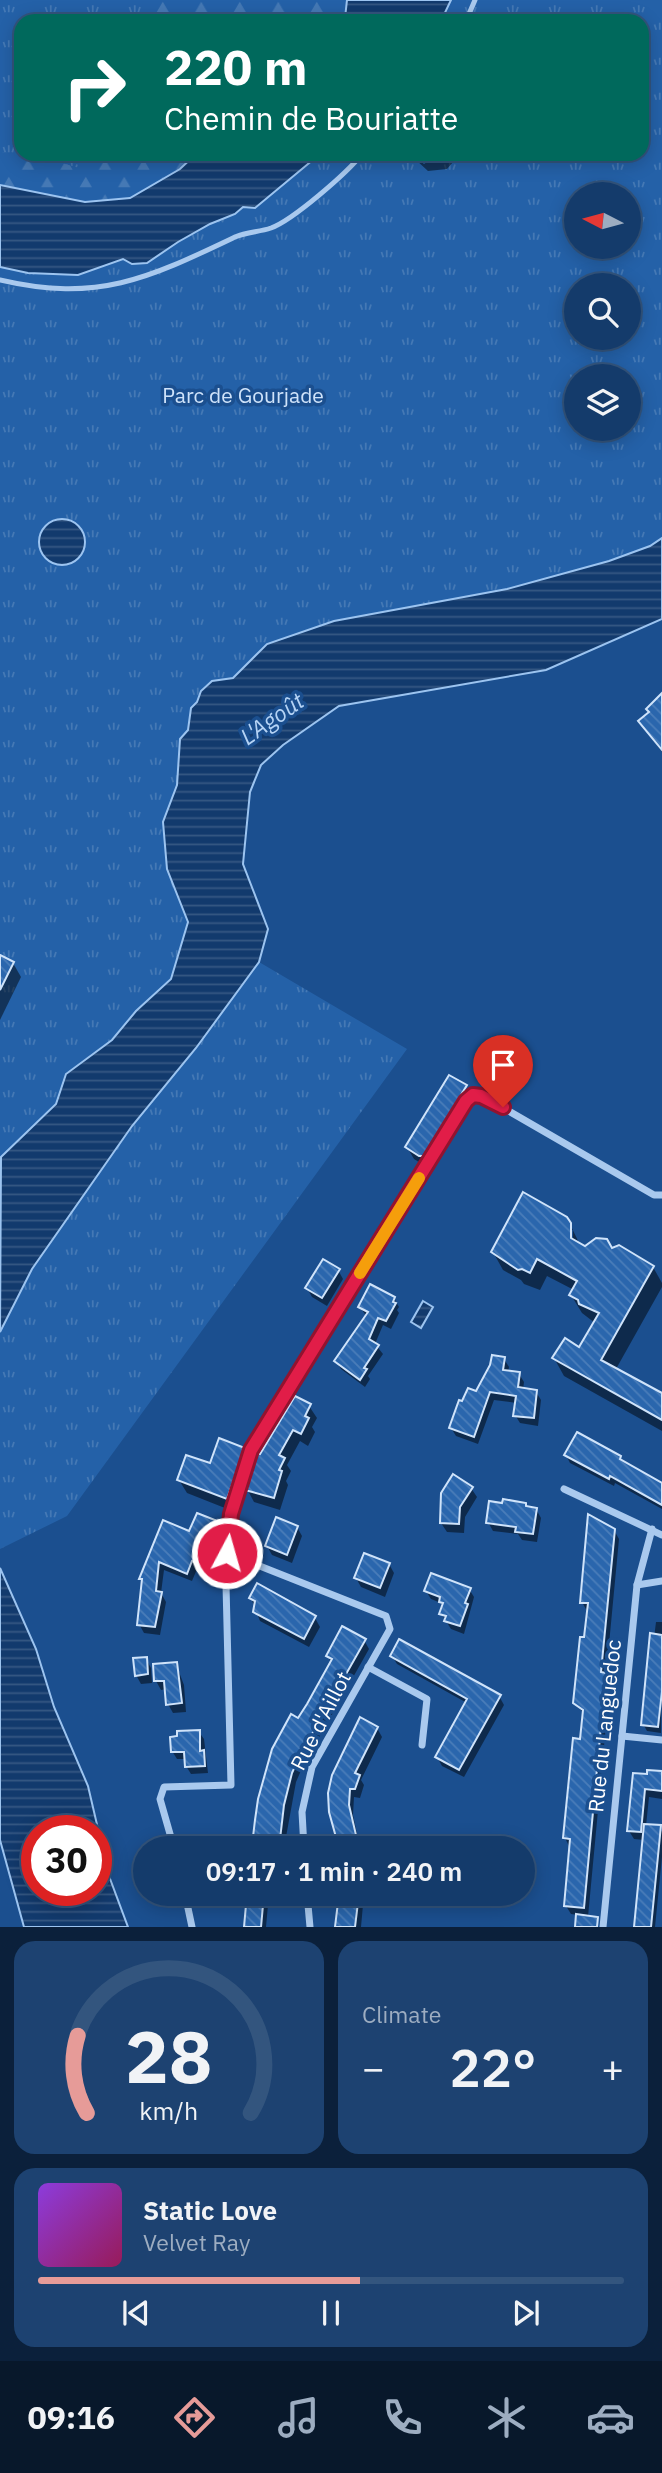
<!DOCTYPE html>
<html lang="en">
<head>
<meta charset="utf-8">
<style>
	:root { --surface:#143b6b; --page:#1d4271; --text:#f1f3f6; --muted:#9dadc1; --line:#33557e; --accent:#e69b98 }
	body { margin:0; font-family:"IBM Plex Sans",sans-serif; background:var(--page); color:var(--text); height:100vh; display:flex; flex-direction:column; font-size:26px; white-space:nowrap }
	* { box-sizing:border-box; margin:0 }
	p { font-size:23px; color:var(--muted) }
	.icon { flex:none; width:38px; height:38px; fill:none; stroke:currentColor; stroke-width:2; stroke-linecap:round; stroke-linejoin:round }
	.map { position:relative; height:1927px; overflow:hidden }
	.panel { display:flex; flex-direction:column; gap:14px; padding:14px; background:#0b203b; flex:1 }
	.panel>* { flex:none }
	.banner { position:absolute; left:14px; top:14px; width:635px; height:147px; border-radius:21px; box-shadow:0 4px 18px #0003,0 0 0 2px var(--line); background:#00695c; color:#fff; overflow:hidden }
	.needle { width:46px; rotate:276deg }
	.controls { position:absolute; left:564px; top:182px; display:grid; gap:14px }
	.controls a { display:grid; place-items:center; width:77px; height:77px; border-radius:50%; background:var(--surface); box-shadow:0 4px 18px #0003,0 0 0 2px var(--line); font-size:35px }
	.speed { position:absolute; left:21px; top:1815px; display:flex; gap:14px; font-size:35px; font-weight:700; text-align:center }
	.speed>* { display:grid; place-content:center; width:91px; height:91px; border-radius:50%; background:var(--surface); box-shadow:0 4px 18px #0003,0 0 0 2px var(--line); line-height:1 }
	.speed .limit { border:10px solid #d22; background:#fff; color:#111 }
	.pin { position:absolute; display:grid; place-items:center; width:60px; height:60px; color:#fff; margin:-72px -30px; border-radius:50% 50% 50% 0; rotate:-45deg; box-shadow:0 0 7px #0007 }
	.pin .icon { rotate:45deg }
	.me { position:absolute; width:77px; margin:-38px; rotate:6deg; stroke-linejoin:round; filter:drop-shadow(0 0 5px #0008) }
	.turn { display:flex; align-items:center; gap:24px; height:147px; padding:0 35px; font-size:32px }
	.turn .icon { width:91px; height:91px; stroke-width:2.5 }
	.turn b { display:block; font-size:49px; line-height:60px }
	.big { font-size:52px; font-weight:600; line-height:1.1 }
	.panel .tile { flex:1; display:flex; flex-direction:column; justify-content:center; gap:10px; min-width:0; padding:0 24px; border-radius:21px; background:var(--page) }
	.panel .dial { align-items:center; gap:0 }
	.dial svg { height:182px; overflow:visible; fill:none; stroke:var(--line); stroke-width:7; stroke-linecap:round; text-anchor:middle }
	.dial text { fill:var(--text); stroke:none }
	.song { display:flex; align-items:center; gap:21px }
	.cover { width:84px; height:84px; border-radius:10px; background:linear-gradient(135deg,hsl(270 70% 55%),hsl(330 70% 35%)) }
	.played { height:7px; border-radius:4px; background:linear-gradient(90deg,var(--accent) 55%,var(--line) 55%) }
	.keys { display:flex; justify-content:space-around; direction:ltr }
	.heat { display:flex; justify-content:space-between; align-items:center; font-size:38px; direction:ltr }
	.panel .tiles { flex:1; display:grid; gap:14px; grid-template-columns:1fr 1fr }
	.tile:last-child { grid-column:span 2 }
	.trip { position:absolute; left:133px; top:1836px; width:402px; height:70px; border-radius:35px; background:var(--surface); box-shadow:0 4px 18px #0003,0 0 0 2px var(--line); font-weight:600; line-height:70px; text-align:center }
	.dock { display:flex; height:112px; justify-content:space-around; align-items:center; background:#08182b; color:var(--muted) }
	.dock .icon { width:49px; height:49px }
	.dock .active { color:var(--accent) }
	.dock b { font-size:32px; color:var(--text) }
	.map>svg:first-child { display:block }
	.grass { fill:url(#grass-tufts); fill-rule:evenodd }
	.forest { fill:url(#forest-firs) }
	.water { fill:url(#water-rules); stroke:#9cc4f0; stroke-width:2; fill-rule:evenodd }
	.shadow { fill:#0007; fill-rule:evenodd }
	.building { fill:url(#building-back-hatch); stroke:#cfe3fa; stroke-width:2 }
	.lines { fill:none; stroke-linecap:round; stroke-linejoin:round }
	.service { stroke:#a9c9ee; stroke-width:5 }
	.minor { stroke:#a9c9ee; stroke-width:7 }
	.route-casing { stroke:#92132f; stroke-width:18 }
	.route { stroke:#e11d48; stroke-width:12 }
	.slow { stroke:#f59e0b; stroke-width:12 }
	.labels { text-anchor:middle; stroke-width:7; stroke-linejoin:round; paint-order:stroke }
	.park-label { font-size:21px; fill:#cfe3fa; stroke:#1b4f8f }
	.street-label { font-size:21px; fill:#fff; stroke:#1b4f8f }
	.water-label { font-size:23px; font-style:italic; fill:#b5d3f5; stroke:#1b4f8f }
</style>
</head>
<body>
<div class="map">
<svg width="662" height="1927" viewBox="0 0 662 1927">
	<defs>
		<pattern id="grass-tufts" width="24" height="20" patternUnits="userSpaceOnUse" patternTransform="scale(1.75)"><rect width="24" height="20" fill="#2461a8"/><path d="M3 7l-1-3M5 7V3M7 7l1-3M15 17l-1-3M17 17v-4M19 17l1-3" fill="none" stroke="#4579b5"/></pattern>
		<pattern id="forest-firs" width="22" height="20" patternUnits="userSpaceOnUse" patternTransform="scale(1.75)"><rect width="22" height="20" fill="#2461a8"/><path d="M5 1l3.5 6h-7zM16 11l3.5 6h-7z" fill="#4579b5"/></pattern>
		<pattern id="water-rules" width="6" height="5" patternUnits="userSpaceOnUse" patternTransform="scale(1.75)"><rect width="6" height="5" fill="#123a6d"/><path d="M0 2.5h6" fill="none" stroke="#365883"/></pattern>
		<pattern id="building-back-hatch" width="6" height="6" patternUnits="userSpaceOnUse" patternTransform="scale(1.75)"><rect width="6" height="6" fill="#2a66ad"/><path d="M-1 5l2 2M0 0l6 6M5-1l2 2" fill="none" stroke="#4a7db9"/></pattern>
	</defs>
	<rect width="100%" height="100%" fill="#1b4f8f"/>
	<g class="grass">
		<path d="M0 0H662V538L650 546 609 561 507 589 334 621 267 644 233 678 212 681 201 691 197 702 191 708 188 730 180 739 177 785 163 822 167 869 188 922 171 979 136 1011 112 1040 82 1061 59 1093 56 1104 0 1158ZM21 21H642V154H21ZM576 194H628V247H576ZM576 285H628V338H576ZM576 376H628V429H576Z"/>
		<polygon points="259,962 407,1049 67,1516 0,1549 0,1332 32,1269 132,1126 196,1048"/>
	</g>
	<g class="forest">
		<polygon points="154,0 347,0 345,18 342,21 149,21"/>
		<polygon points="0,152 36,156 87,170 113,154 196,154 180,169 130,198 85,202 0,185"/>
	</g>
	<g class="water">
		<polygon points="347,0 451,0 441,21 342,21 345,18"/>
		<polygon points="196,154 320,154 255,208 243,207 235,214 210,224 178,242 147,263 132,264 123,259 78,275 28,273 0,267 0,185 85,202 130,198 180,169"/>
		<circle cx="62" cy="542" r="23"/>
		<polygon points="662,538 662,619 546,670 339,706 283,745 261,765 250,792 243,864 268,929 259,962 196,1048 132,1126 32,1269 0,1332 1,1157 56,1104 66,1074 112,1040 136,1011 171,979 188,922 167,869 163,822 177,785 180,739 188,730 191,708 197,702 201,691 212,681 233,678 267,644 334,621 507,589 609,561 650,546"/>
		<polygon points="423,1301 433,1307 421,1328 411,1322"/>
		<path d="M0 1568 36 1649 54 1707 88 1786 109 1876 128 1927H24L0 1840ZM96 1830V1890H37V1830Z"/>
	</g>
	<g class="shadow">
		<polygon points="412,154 424,164 427,162 417,154 460,154 447,169 428,171 416,160"/>
		<polygon points="662,700 662,752 640,722"/>
		<polygon points="0,957 13,963 21,977 0,1020"/>
		<polygon points="465,1087 472,1098 431,1167 427,1167 414,1159 407,1147"/>
		<path d="M570 1224 580 1245 585 1248 612 1250 653 1267 662 1283V1287L616 1369 662 1395V1431L564 1376 554 1358 580 1349 595 1323 582 1313 571 1295 574 1290 547 1276 540 1290 524 1284 521 1280 503 1270 493 1252ZM569 1230H573V1247H570Z"/>
		<polygon points="338,1270 343,1279 327,1306 312,1297 307,1288"/>
		<polygon points="394,1298 399,1307 397,1310 399,1313 391,1329 383,1325 375,1344 383,1354 368,1376 370,1379 365,1387 341,1369 336,1361 367,1317 360,1307"/>
		<polygon points="504,1359 509,1367 508,1372 519,1374 524,1382 523,1390 536,1392 541,1400 538,1426 520,1423 515,1415 517,1403 494,1400 478,1444 456,1436 451,1428"/>
		<polygon points="309,1406 317,1418 312,1427 315,1432 308,1446 300,1441 287,1465 291,1471 286,1481 288,1485 280,1510 254,1502 247,1489 251,1475 248,1474 235,1512 187,1493 179,1480 244,1450 254,1467 261,1457"/>
		<polygon points="566,1455 620,1458 623,1463 662,1485 662,1509 615,1483 614,1486 570,1463"/>
		<polygon points="471,1488 477,1497 465,1517 464,1533 447,1532 441,1523"/>
		<polygon points="525,1504 527,1508 536,1509 541,1518 537,1542 522,1540 518,1534 493,1531 488,1522"/>
		<polygon points="214,1522 219,1530 203,1571 197,1569 192,1581 164,1570 161,1593 166,1602 160,1635 144,1633 139,1624 143,1583 141,1578 190,1533"/>
		<polygon points="297,1527 302,1536 292,1563 272,1555 267,1546"/>
		<polygon points="614,1530 619,1539 606,1676 610,1683 588,1917 594,1927 577,1927 578,1915 571,1914 566,1906 569,1846 565,1838 584,1714 575,1702 586,1639 587,1611 582,1602"/>
		<polygon points="389,1564 394,1573 385,1597 361,1587 356,1578"/>
		<polygon points="469,1589 474,1597 464,1634 451,1629 441,1613 443,1607 441,1603 431,1599 426,1591"/>
		<polygon points="251,1598 315,1618 320,1627 309,1647 260,1621"/>
		<polygon points="656,1622 662,1622 661,1733 647,1731 643,1724"/>
		<polygon points="364,1640 369,1649 303,1766 296,1782 284,1848 254,1848 259,1800 299,1720 331,1663 328,1656"/>
		<polygon points="392,1656 499,1696 504,1705 464,1777 442,1766 437,1757 467,1703 397,1664"/>
		<polygon points="146,1659 151,1668 152,1683 141,1684 136,1675"/>
		<polygon points="176,1664 184,1685 186,1712 173,1713 168,1704 167,1689 161,1690 156,1681"/>
		<polygon points="377,1728 382,1737 361,1780 364,1785 360,1798 354,1797 353,1815 360,1848 339,1848 331,1811"/>
		<polygon points="199,1732 204,1739 208,1773 191,1774 186,1766 186,1759 177,1759 172,1751"/>
		<polygon points="662,1773 662,1799 649,1797 646,1826 659,1827 662,1832 662,1857 655,1927 635,1927 644,1840 634,1839 629,1831 634,1775"/>
		<polygon points="249,1894 269,1894 266,1927 246,1927"/>
		<polygon points="340,1894 364,1894 361,1927 337,1927"/>
	</g>
	<g class="building">
		<polygon points="662,693 662,750 638,721 649,712 646,709"/>
		<polygon points="0,955 14,962 0,990"/>
		<polygon points="449,1075 467,1085 424,1156 419,1156 405,1147"/>
		<polygon points="523,1192 567,1217 571,1223 571,1238 585,1246 596,1238 607,1239 612,1248 619,1245 654,1266 601,1360 662,1393 662,1420 552,1358 565,1338 579,1347 599,1313 579,1304 578,1300 569,1295 577,1281 537,1259 530,1273 522,1269 518,1270 491,1252"/>
		<polygon points="323,1259 340,1269 322,1298 305,1288"/>
		<polygon points="370,1284 395,1297 393,1302 396,1303 386,1321 378,1318 369,1339 379,1345 364,1368 367,1369 360,1380 334,1361 368,1312 358,1307"/>
		<polygon points="492,1355 505,1357 503,1370 520,1372 518,1387 537,1390 534,1418 513,1416 516,1396 490,1392 474,1437 449,1428 459,1400 462,1401 468,1388 476,1391 490,1365"/>
		<polygon points="295,1396 311,1404 305,1416 309,1418 301,1434 293,1430 279,1455 285,1458 279,1470 282,1471 274,1498 245,1490 257,1453 260,1454"/>
		<polygon points="577,1432 621,1456 620,1459 662,1483 662,1505 610,1476 609,1479 564,1455"/>
		<polygon points="219,1438 245,1448 227,1499 177,1480 186,1455 210,1463"/>
		<polygon points="453,1474 473,1487 460,1507 459,1524 440,1523 441,1493"/>
		<polygon points="503,1499 526,1503 526,1506 537,1508 533,1534 515,1532 516,1527 486,1523 489,1501 502,1503"/>
		<polygon points="197,1513 215,1520 198,1563 192,1561 187,1574 159,1562 156,1591 162,1592 155,1627 137,1625 142,1579 139,1579 163,1520 189,1531"/>
		<polygon points="588,1514 615,1529 601,1672 606,1673 584,1908 564,1906 570,1839 563,1838 573,1738 580,1739 583,1710 573,1703 580,1637 584,1637 588,1603 580,1603"/>
		<polygon points="276,1517 298,1526 287,1555 265,1546"/>
		<polygon points="364,1553 390,1563 380,1588 354,1578"/>
		<polygon points="431,1573 471,1588 465,1603 468,1604 460,1626 444,1621 446,1616 439,1614 443,1603 439,1602 440,1597 424,1591"/>
		<polygon points="257,1583 316,1616 304,1639 253,1612 255,1601 249,1598"/>
		<polygon points="342,1626 366,1639 299,1757 292,1773 284,1805 279,1848 259,1848 260,1837 253,1837 255,1820 258,1799 272,1749 291,1714 298,1718 307,1704 332,1659 326,1656"/>
		<polygon points="650,1633 662,1635 662,1691 658,1727 641,1725"/>
		<polygon points="399,1639 501,1695 459,1770 435,1757 467,1699 390,1656"/>
		<polygon points="147,1657 148,1674 135,1676 133,1658"/>
		<polygon points="177,1662 182,1703 166,1705 164,1681 154,1681 153,1664"/>
		<polygon points="360,1717 378,1727 355,1773 360,1775 355,1789 350,1789 349,1805 359,1848 339,1848 329,1812 328,1793 332,1775"/>
		<polygon points="200,1730 200,1751 204,1750 205,1766 185,1767 184,1752 171,1752 170,1737 177,1736 177,1731"/>
		<polygon points="647,1770 662,1771 662,1791 645,1789 641,1832 627,1831 633,1773 647,1774"/>
		<polygon points="644,1824 661,1825 658,1856 651,1927 634,1927"/>
		<polygon points="247,1894 264,1894 261,1927 244,1927"/>
		<polygon points="339,1894 359,1894 355,1927 335,1927"/>
		<polygon points="576,1914 598,1917 597,1927 575,1927"/>
	</g>
	<g class="lines">
		<g class="service">
			<polyline points="466,21 475,0"/>
			<path d="M0 280C98 303 149 278 235 237 247 232 259 232 271 228 293 220 347 173 362 154"/>
		</g>
		<g class="minor">
			<polyline points="564,1489 662,1535"/>
			<polyline points="227,1553 386,1616 390,1629 312,1767 302,1812 304,1848"/>
			<polyline points="637,1585 662,1581"/>
			<polyline points="368,1667 427,1699 422,1745"/>
			<polyline points="622,1736 662,1740"/>
			<polyline points="174,1848 160,1799 164,1787 231,1785 226,1585 231,1514 251,1450 466,1101 473,1095 481,1095 654,1195 662,1195"/>
			<polyline points="185,1894 192,1927"/>
			<polyline points="307,1894 310,1927"/>
			<polyline points="603,1927 637,1585 652,1529"/>
		</g>
	</g>
	<g class="lines">
		<g class="route-casing">
			<polyline id="route" points="227,1553 231,1514 251,1450 466,1101 473,1095 481,1096 503,1107"/>
		</g>
		<use href="#route" class="route"/>
		<polyline class="slow" points="360,1273 419,1178"/>
	</g>
	<g class="labels">
		<g class="park-label">
			<text x="243" y="403">Parc de Gourjade</text>
		</g>
		<g class="street-label">
			<text transform="translate(321 1721) rotate(-63)" y="7">Rue d'Aillot</text>
			<text transform="translate(605 1726) rotate(-84)" y="7">Rue du Languedoc</text>
		</g>
		<g class="water-label">
			<text transform="translate(272 719) rotate(-35)" y="8">L'Agoût</text>
		</g>
	</g>
</svg>
<div class="controls">
<a><svg class="needle" viewBox="-14 -14 28 28"><path d="M0-13l5 13h-10z" fill="#e53935"/><path d="M0 13l5-13h-10z" fill="#9dadc1"/></svg></a>
<a><svg class="icon" aria-label="search" viewBox="0 0 24 24"><circle cx="10" cy="10" r="6"/><path d="M15 15l6 6"/></svg></a>
<a><svg class="icon" aria-label="layers" viewBox="0 0 24 24"><path d="M12 4l9 5-9 5-9-5zM3 14l9 5 9-5"/></svg></a>
</div>
<div class="speed"><div class="limit">30</div></div>
<div class="pin" style="left:503px;top:1107px;background:#d93025"><svg class="icon" aria-label="arrive" viewBox="0 0 24 24"><path d="M6 21V4h12l-3 4 3 4H6"/></svg></div>
<svg class="me" style="left:227px;top:1553px" viewBox="-20 -20 40 40"><circle r="17" fill="#e11d48" stroke="#fff" stroke-width="3"/><path d="M0-11L8 9 0 5-8 9z" fill="#fff"/></svg>
<div class="trip">09:17 · 1 min · 240 m</div>
<div class="banner">
<div class="turn"><svg class="icon" aria-label="right" viewBox="0 0 24 24"><path d="M7 20v-9h11M14 6l5 5-5 5"/></svg><div><b>220 m</b>Chemin de Bouriatte</div></div>
</div>
</div>
<section class="panel">
<div class="tiles">
<div class="tile dial"><svg viewBox="0 0 100 80">
<path d="M14 69A42 42 0 1 1 86 69"/>
<path d="M14 69A42 42 0 0 1 10 35" stroke="#e69b98"/>
<text x="50" y="56" font-size="32" font-weight="700">28</text>
<text x="50" y="72" font-size="11">km/h</text>
</svg></div>
<div class="tile"><p>Climate</p>
<div class="heat"><a>−</a><b class="big">22°</b><a>+</a></div>
</div>
<div class="tile">
<div class="song"><i class="cover"></i><div><b>Static Love</b><p>Velvet Ray</p></div></div>
<div class="played"></div>
<div class="keys"><svg class="icon" aria-label="previous" viewBox="0 0 24 24"><path d="M18 5L8 12l10 7zM5 5v14"/></svg><svg class="icon" aria-label="pause" viewBox="0 0 24 24"><path d="M8 5v14M16 5v14"/></svg><svg class="icon" aria-label="next" viewBox="0 0 24 24"><path d="M6 5l10 7-10 7zM19 5v14"/></svg></div>
</div>
</div>
</section>
<nav class="dock">
<b>09:16</b>
<svg class="icon active" aria-label="directions" viewBox="0 0 24 24"><path d="M12 3l9 9-9 9-9-9zM9 14v-3h6M13 9l2 2-2 2"/></svg>
<svg class="icon" aria-label="music" viewBox="0 0 24 24"><path d="M9 18V5l10-2v13"/><circle cx="6" cy="18" r="3"/><circle cx="16" cy="16" r="3"/></svg>
<svg class="icon" aria-label="phone" viewBox="0 0 24 24"><path d="M5 4h4l2 5-3 2q2 4 5 5l2-3 5 2v4C11 20 4 13 5 4z"/></svg>
<svg class="icon" aria-label="climate" viewBox="0 0 24 24"><path d="M12 3v18M4 7l16 10M4 17L20 7"/></svg>
<svg class="icon" aria-label="car" viewBox="0 0 24 24"><path d="M5 17H2v-5l4-1 3-4h7l3 4 3 1v5h-3M9 17h6M6 11h13"/><circle cx="7" cy="17" r="2"/><circle cx="17" cy="17" r="2"/></svg>
</nav>
</body>
</html>
